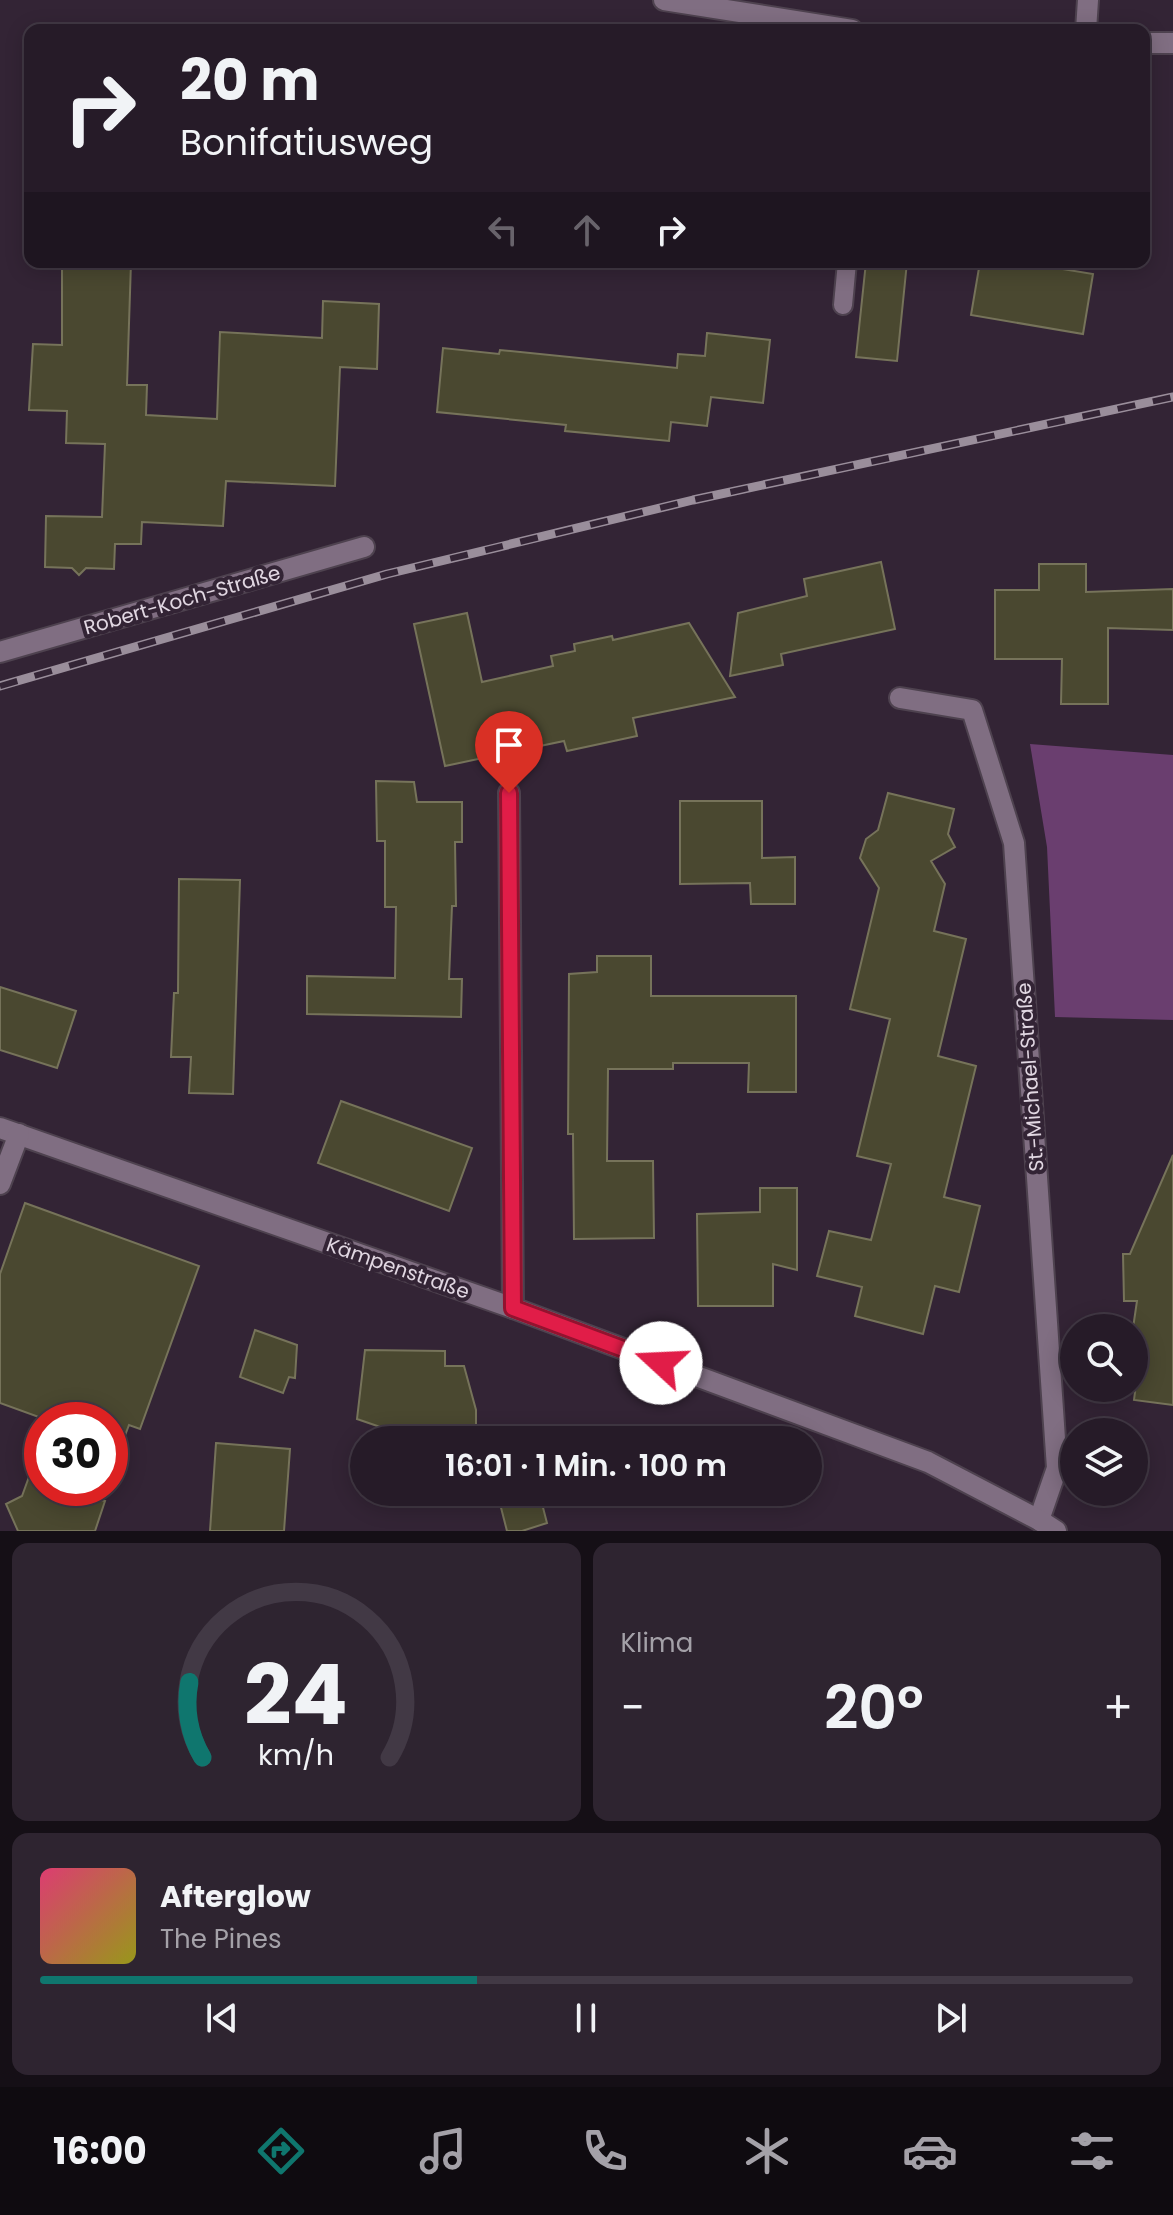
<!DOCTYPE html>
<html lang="de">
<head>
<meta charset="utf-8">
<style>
	:root { --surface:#261b28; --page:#2e2430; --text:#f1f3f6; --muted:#a4a1a8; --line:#423945; --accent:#0f766e }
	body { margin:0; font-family:Poppins,sans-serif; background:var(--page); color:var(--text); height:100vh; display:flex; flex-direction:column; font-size:30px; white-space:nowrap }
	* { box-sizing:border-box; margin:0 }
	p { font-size:26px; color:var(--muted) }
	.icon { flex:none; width:44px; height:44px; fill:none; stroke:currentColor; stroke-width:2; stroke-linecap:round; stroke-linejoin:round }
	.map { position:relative; height:1531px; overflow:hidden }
	.sheet { display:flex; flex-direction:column; gap:12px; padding:12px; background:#150f16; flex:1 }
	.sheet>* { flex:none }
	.guide { position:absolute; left:24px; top:24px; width:1126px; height:244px; border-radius:16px; box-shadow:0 4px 20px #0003,0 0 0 2px var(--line); background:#261b28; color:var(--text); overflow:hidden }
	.buttons { position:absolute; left:1060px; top:1314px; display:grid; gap:16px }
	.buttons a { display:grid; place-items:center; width:88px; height:88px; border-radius:50%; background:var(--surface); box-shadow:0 4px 20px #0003,0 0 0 2px var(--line); font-size:40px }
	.speed { position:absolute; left:24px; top:1402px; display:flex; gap:16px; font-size:40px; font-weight:700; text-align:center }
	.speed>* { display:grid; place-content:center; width:104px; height:104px; border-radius:50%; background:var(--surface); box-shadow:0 4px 20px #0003,0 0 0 2px var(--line); line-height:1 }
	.speed .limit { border:12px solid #d22; background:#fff; color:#111 }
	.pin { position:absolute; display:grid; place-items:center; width:68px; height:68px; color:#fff; margin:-82px -34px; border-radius:50% 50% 50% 0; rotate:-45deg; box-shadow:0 0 8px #0007 }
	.pin .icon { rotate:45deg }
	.me { position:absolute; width:88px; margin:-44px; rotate:290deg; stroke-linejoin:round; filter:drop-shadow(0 0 6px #0008) }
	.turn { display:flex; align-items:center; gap:28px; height:168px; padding:0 24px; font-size:36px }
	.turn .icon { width:104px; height:104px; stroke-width:2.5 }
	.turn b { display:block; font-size:56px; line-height:68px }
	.lanes { display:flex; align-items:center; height:76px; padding:0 24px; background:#0003; justify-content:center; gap:40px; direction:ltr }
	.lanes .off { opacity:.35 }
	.big { font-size:60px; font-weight:600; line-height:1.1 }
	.sheet .widget { flex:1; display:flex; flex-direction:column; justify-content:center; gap:12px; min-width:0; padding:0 28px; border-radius:16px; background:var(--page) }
	.sheet .dial { align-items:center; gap:0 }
	.dial svg { height:208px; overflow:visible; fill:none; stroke:var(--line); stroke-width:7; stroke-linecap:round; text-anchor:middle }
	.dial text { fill:var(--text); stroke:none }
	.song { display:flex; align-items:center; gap:24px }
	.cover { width:96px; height:96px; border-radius:12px; background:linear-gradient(135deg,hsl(340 70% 55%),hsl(60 70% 35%)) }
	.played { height:8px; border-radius:4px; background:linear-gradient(90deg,var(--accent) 40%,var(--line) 40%) }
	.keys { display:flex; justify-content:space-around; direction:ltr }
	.heat { display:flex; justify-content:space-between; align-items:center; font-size:44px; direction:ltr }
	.sheet .tiles { flex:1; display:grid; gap:12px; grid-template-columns:1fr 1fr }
	.widget:last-child { grid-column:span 2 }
	.trip { position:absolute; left:350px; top:1426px; width:472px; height:80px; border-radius:40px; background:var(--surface); box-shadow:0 4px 20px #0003,0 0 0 2px var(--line); font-weight:600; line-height:80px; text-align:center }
	.dock { display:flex; height:128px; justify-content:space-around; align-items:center; background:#0f0b10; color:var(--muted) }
	.dock .icon { width:56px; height:56px }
	.dock .active { color:var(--accent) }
	.dock b { font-size:36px; color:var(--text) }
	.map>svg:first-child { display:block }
	.green { fill:#6a3e6f }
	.building { fill:#4a4830; stroke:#76735a; stroke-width:2 }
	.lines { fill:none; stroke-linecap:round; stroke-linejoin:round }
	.lane-casing { stroke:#4e424f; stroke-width:22 }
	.street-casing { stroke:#4e424f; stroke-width:24 }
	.lane { stroke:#806e82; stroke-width:18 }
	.street { stroke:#806e82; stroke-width:20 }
	.rail-casing { stroke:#9a8e9b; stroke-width:9 }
	.rail { stroke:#332435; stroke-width:6; stroke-dasharray:18; stroke-linecap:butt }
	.route-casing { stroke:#92132f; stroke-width:20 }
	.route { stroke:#e11d48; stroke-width:14 }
	.labels { text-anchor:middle; stroke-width:8; stroke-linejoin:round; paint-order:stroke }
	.street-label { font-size:20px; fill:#e1d7e2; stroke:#332435 }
</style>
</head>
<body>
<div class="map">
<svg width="1173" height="1531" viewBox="0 0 1173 1531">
	<rect width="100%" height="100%" fill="#332435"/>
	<polygon class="green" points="1030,744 1173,755 1173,1020 1055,1017 1047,847"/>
	<g class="building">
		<polygon points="62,262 131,262 127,385 147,385 146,415 217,419 220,332 322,338 323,301 379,304 377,369 340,367 335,486 226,481 223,526 142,522 141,544 115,544 114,569 86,568 79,575 72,568 45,567 46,516 102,517 105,444 66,443 67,411 29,410 33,344 62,345"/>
		<polygon points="866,262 907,262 897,361 856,357"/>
		<polygon points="980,262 1020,262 1093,274 1083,334 971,315"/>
		<polygon points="707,333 770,340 763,403 711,397 707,426 671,422 669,441 565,431 566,425 437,412 443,348 499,354 500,350 677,368 678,354 705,356"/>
		<polygon points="881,562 895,629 781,654 783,665 730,676 738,613 807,596 804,579"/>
		<polygon points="1039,564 1086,564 1086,592 1173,589 1173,630 1108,628 1108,704 1061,704 1062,659 995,659 995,590 1039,590"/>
		<polygon points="467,613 482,682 553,666 551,656 575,651 574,644 612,636 613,640 689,623 735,697 633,718 637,736 567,751 564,741 445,766 414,624"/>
		<polygon points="376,781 414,782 417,802 462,802 462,842 455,842 456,906 452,906 449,979 462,979 461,1017 307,1014 307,976 395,978 396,907 385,907 385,841 377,841"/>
		<polygon points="888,793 954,809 948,834 955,847 931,861 945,884 934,931 966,939 938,1056 976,1066 944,1197 980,1206 959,1292 935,1286 923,1334 855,1316 862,1287 817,1276 829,1231 871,1240 891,1164 857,1156 890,1019 850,1009 879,888 860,858 866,839 878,830"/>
		<polygon points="680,801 762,801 762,858 795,857 795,904 751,904 750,883 680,884"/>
		<polygon points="179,879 240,880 233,1094 189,1093 191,1057 171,1057 174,993 178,993"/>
		<polygon points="597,956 651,956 651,996 796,996 796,1092 748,1092 749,1063 673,1063 673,1069 608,1069 607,1161 653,1161 654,1238 574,1239 573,1134 568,1134 569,974 597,972"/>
		<polygon points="0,987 76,1011 57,1068 0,1050"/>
		<polygon points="341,1101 472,1148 449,1211 318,1163"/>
		<polygon points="1173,1155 1173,1405 1134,1400 1135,1392 1123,1392 1124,1388 1134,1388 1133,1328 1137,1301 1124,1301 1123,1254 1130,1254"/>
		<polygon points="760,1188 797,1188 797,1270 773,1264 773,1306 698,1306 697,1214 760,1212"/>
		<polygon points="25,1203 199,1266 140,1429 129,1425 110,1475 110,1420 47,1420 0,1403 0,1274"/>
		<polygon points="255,1330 297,1345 295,1378 289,1377 283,1393 240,1377"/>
		<polygon points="365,1350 445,1351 445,1366 464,1366 476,1410 476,1440 418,1440 357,1419"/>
		<polygon points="42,1441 42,1488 105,1488 101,1500 105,1501 95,1531 18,1531 6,1504 22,1496"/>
		<polygon points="216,1443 290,1449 284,1531 210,1531"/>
		<polygon points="497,1492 539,1492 547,1523 522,1531 507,1531"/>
	</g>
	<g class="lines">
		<g class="lane-casing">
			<polyline id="lane" points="843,305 847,262"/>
		</g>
		<g class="street-casing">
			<g id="street">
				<polyline points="664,0 852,30"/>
				<polyline points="1086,30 1088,0"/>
				<polyline points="1144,43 1173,43"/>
				<polyline points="0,652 364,547"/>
				<polyline points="900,698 972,710 1014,843 1057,1468 1039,1520"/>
				<polyline points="509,793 513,1308"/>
				<polyline points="0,1128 513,1308 928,1462 1039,1520 1056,1531"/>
				<polyline points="0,1184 19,1134"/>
			</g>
		</g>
		<use href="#lane" class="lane"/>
		<use href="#street" class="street"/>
		<g class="rail-casing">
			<polyline id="rail" points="0,686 387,574 693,500 1173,397"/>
		</g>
		<use href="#rail" class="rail"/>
	</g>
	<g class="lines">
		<g class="route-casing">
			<polyline id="route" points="509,793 513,1308 661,1363"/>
		</g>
		<use href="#route" class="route"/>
	</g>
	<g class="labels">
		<g class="street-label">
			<text transform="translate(182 600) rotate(-16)" y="7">Robert-Koch-Straße</text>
			<text transform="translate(1030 1077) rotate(-94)" y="7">St.-Michael-Straße</text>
			<text transform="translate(398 1268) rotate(19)" y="7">Kämpenstraße</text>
		</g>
	</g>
</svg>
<div class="buttons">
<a><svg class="icon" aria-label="search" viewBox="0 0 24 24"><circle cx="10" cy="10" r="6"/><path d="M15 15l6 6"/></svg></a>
<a><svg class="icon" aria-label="layers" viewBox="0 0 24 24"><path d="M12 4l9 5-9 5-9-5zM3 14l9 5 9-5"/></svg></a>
</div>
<div class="speed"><div class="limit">30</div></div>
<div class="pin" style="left:509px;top:793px;background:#d93025"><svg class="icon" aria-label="arrive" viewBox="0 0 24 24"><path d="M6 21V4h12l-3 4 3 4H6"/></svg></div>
<svg class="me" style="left:661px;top:1363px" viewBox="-20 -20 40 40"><circle r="19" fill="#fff"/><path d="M0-13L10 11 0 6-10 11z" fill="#e11d48"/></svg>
<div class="trip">16:01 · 1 Min. · 100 m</div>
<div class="guide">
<div class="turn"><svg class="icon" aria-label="right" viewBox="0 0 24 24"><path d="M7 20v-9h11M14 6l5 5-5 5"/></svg><div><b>20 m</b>Bonifatiusweg</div></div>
<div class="lanes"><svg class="icon off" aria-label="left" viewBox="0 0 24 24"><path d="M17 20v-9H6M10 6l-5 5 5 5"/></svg><svg class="icon off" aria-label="ahead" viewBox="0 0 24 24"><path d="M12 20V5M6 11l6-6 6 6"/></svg><svg class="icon" aria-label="right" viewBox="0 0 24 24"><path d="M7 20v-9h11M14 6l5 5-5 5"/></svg></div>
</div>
</div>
<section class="sheet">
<div class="tiles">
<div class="widget dial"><svg viewBox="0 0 100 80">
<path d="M14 69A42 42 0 1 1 86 69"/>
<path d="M14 69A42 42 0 0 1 9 40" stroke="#0f766e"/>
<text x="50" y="56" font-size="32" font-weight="700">24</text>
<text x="50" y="72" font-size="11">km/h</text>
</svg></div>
<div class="widget"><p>Klima</p>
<div class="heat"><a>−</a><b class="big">20°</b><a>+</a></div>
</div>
<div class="widget">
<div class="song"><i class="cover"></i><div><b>Afterglow</b><p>The Pines</p></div></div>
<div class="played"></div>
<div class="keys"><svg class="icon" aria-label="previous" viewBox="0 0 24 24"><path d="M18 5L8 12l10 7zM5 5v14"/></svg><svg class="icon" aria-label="pause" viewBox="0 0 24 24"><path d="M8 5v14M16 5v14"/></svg><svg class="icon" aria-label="next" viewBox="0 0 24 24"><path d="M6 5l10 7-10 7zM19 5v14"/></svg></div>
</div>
</div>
</section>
<nav class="dock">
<b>16:00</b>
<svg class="icon active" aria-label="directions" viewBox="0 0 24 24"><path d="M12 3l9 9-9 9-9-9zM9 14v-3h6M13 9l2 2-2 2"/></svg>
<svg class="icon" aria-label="music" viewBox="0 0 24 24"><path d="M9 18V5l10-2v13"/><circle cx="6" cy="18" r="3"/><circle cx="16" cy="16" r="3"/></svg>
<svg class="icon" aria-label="phone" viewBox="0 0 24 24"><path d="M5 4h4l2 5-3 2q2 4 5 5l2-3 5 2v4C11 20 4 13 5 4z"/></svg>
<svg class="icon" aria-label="climate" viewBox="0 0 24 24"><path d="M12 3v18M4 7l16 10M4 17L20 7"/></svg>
<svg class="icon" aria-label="car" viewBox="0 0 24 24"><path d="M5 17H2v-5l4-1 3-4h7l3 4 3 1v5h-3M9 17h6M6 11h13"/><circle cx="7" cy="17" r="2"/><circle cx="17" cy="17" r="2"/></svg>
<svg class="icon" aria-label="filters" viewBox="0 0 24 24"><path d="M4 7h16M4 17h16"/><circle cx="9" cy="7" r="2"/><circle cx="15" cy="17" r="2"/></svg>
</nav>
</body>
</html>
